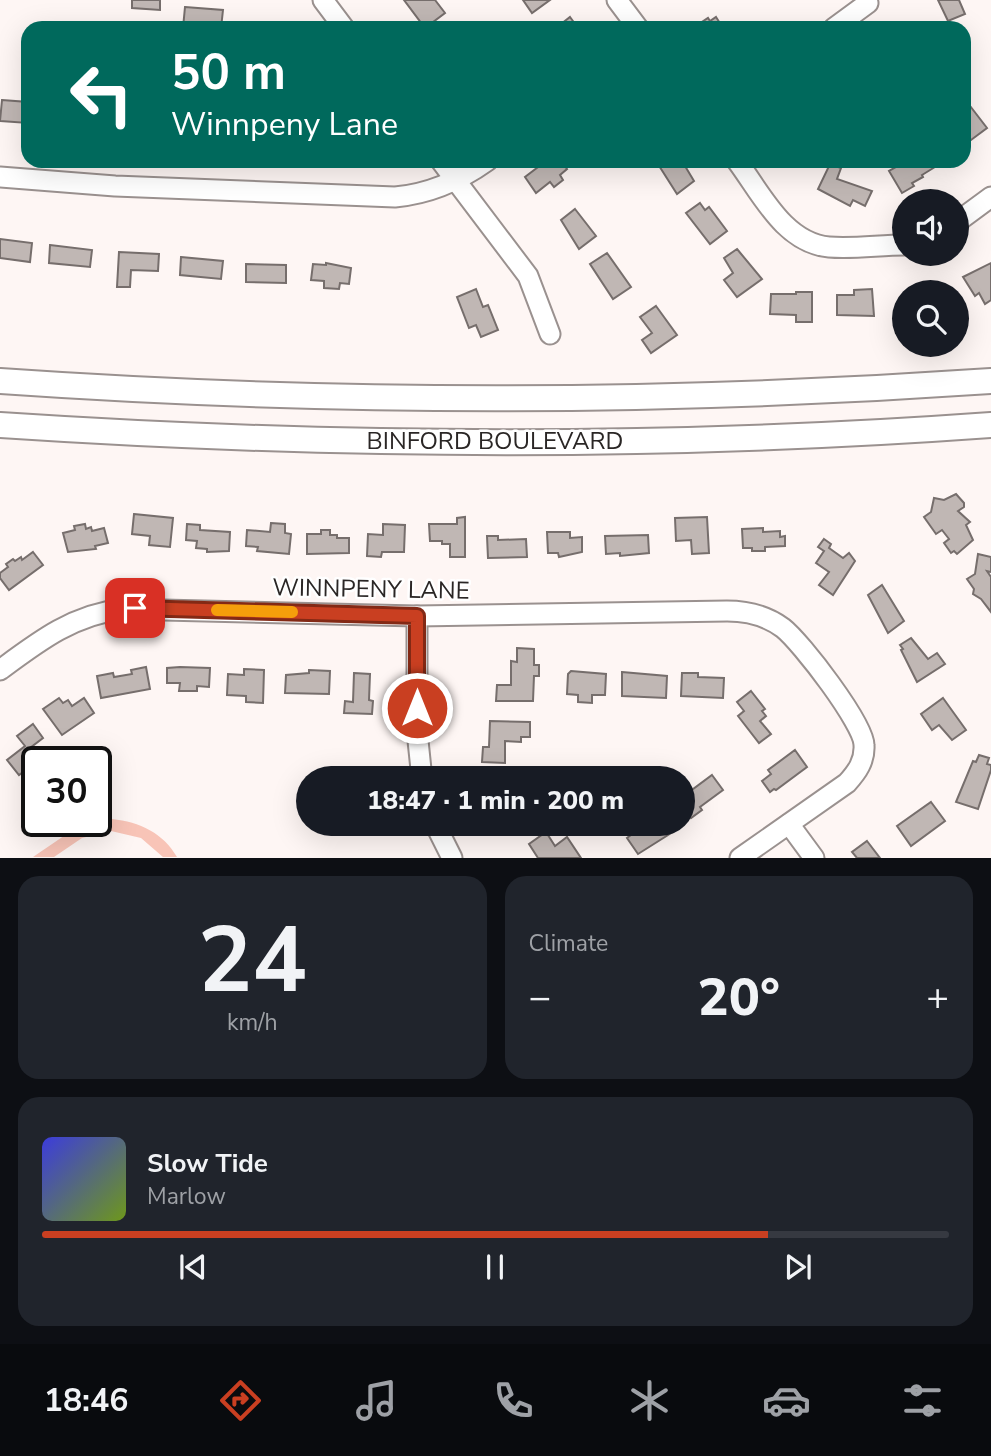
<!DOCTYPE html>
<html lang="en">
<head>
<meta charset="utf-8">
<style>
	:root { --surface:#171b24; --page:#20242c; --text:#f1f3f6; --muted:#9ea1a6; --line:#363941; --accent:#c93f21 }
	body { margin:0; font-family:"Nunito Sans",sans-serif; background:var(--page); color:var(--text); height:100vh; display:flex; flex-direction:column; font-size:26px; white-space:nowrap }
	* { box-sizing:border-box; margin:0 }
	p { font-size:23px; color:var(--muted) }
	.icon { flex:none; width:38px; height:38px; fill:none; stroke:currentColor; stroke-width:2; stroke-linecap:round; stroke-linejoin:round }
	.map { position:relative; height:858px; overflow:hidden }
	.details { display:flex; flex-direction:column; gap:18px; padding:18px; background:#0d0f14; flex:1 }
	.details>* { flex:none }
	.banner { position:absolute; left:21px; top:21px; width:950px; height:147px; border-radius:21px; box-shadow:0 7px 28px #0002; background:#00695c; color:#fff; overflow:hidden }
	.tools { position:absolute; left:892px; top:189px; display:grid; gap:14px }
	.tools a { display:grid; place-items:center; width:77px; height:77px; border-radius:50%; background:var(--surface); box-shadow:0 7px 28px #0002; font-size:35px }
	.speed { position:absolute; left:21px; top:746px; display:flex; gap:14px; font-size:35px; font-weight:700; text-align:center }
	.speed>* { display:grid; place-content:center; width:91px; height:91px; border-radius:50%; background:var(--surface); box-shadow:0 7px 28px #0002; line-height:1 }
	.speed .limit { border:4px solid #111; border-radius:10px; background:#fff; color:#111 }
	.pin { position:absolute; display:grid; place-items:center; width:60px; height:60px; color:#fff; margin:-30px; border-radius:14px; box-shadow:0 4px 10px #0006 }
	.me { position:absolute; width:77px; margin:-38px; rotate:0deg; stroke-linejoin:round; filter:drop-shadow(0 0 5px #0008) }
	.turn { display:flex; align-items:center; gap:24px; height:147px; padding:0 35px; font-size:32px }
	.turn .icon { width:91px; height:91px; stroke-width:2.5 }
	.turn b { display:block; font-size:49px; line-height:60px }
	.big { font-size:52px; font-weight:800; line-height:1.1 }
	.details .tile { flex:1; display:flex; flex-direction:column; justify-content:center; gap:10px; min-width:0; padding:0 24px; border-radius:21px; background:var(--page) }
	.details .dial { align-items:center; gap:0 }
	.dial b { font-size:91px; line-height:1 }
	.song { display:flex; align-items:center; gap:21px }
	.cover { width:84px; height:84px; border-radius:10px; background:linear-gradient(135deg,hsl(240 70% 55%),hsl(80 70% 35%)) }
	.played { height:7px; border-radius:4px; background:linear-gradient(90deg,var(--accent) 80%,var(--line) 80%) }
	.keys { display:flex; justify-content:space-around; direction:ltr }
	.heat { display:flex; justify-content:space-between; align-items:center; font-size:38px; direction:ltr }
	.details .tiles { flex:1; display:grid; gap:18px; grid-template-columns:1fr 1fr }
	.tile:last-child { grid-column:span 2 }
	.trip { position:absolute; left:296px; top:766px; width:399px; height:70px; border-radius:35px; background:var(--surface); box-shadow:0 7px 28px #0002; font-weight:800; line-height:70px; text-align:center }
	.tab-bar { display:flex; height:112px; justify-content:space-around; align-items:center; background:#090b0e; color:var(--muted) }
	.tab-bar .icon { width:49px; height:49px }
	.tab-bar .current { color:var(--accent) }
	.tab-bar b { font-size:32px; color:var(--text) }
	.map>svg:first-child { display:block }
	.green { fill:#f8c4b7 }
	.building { fill:#c0b7b4; stroke:#766e6c; stroke-width:2 }
	.lines { fill:none; stroke-linecap:round; stroke-linejoin:round }
	.minor-casing { stroke:#9a918f; stroke-width:23 }
	.major-casing { stroke:#9a918f; stroke-width:28 }
	.minor { stroke:#fff; stroke-width:19 }
	.major { stroke:#fff; stroke-width:24 }
	.route-casing { stroke:#832915; stroke-width:18 }
	.route { stroke:#c93f21; stroke-width:12 }
	.slow { stroke:#f59e0b; stroke-width:12 }
	.labels { text-anchor:middle; stroke-width:5; stroke-linejoin:round; paint-order:stroke }
	.street-label { font-size:24px; fill:#2a2625; stroke:#fff }
</style>
</head>
<body>
<div class="map">
<svg width="991" height="858" viewBox="0 0 991 858">
	<rect width="100%" height="100%" fill="#fef6f4"/>
	<path class="green" d="M112 819C140 822 163 833 177 857H163L141 838 111 831 82 838 54 857H33L77 827Z"/>
	<g class="building">
		<polygon points="132,0 160,0 160,10 132,8"/>
		<polygon points="404,0 435,0 445,13 425,28"/>
		<polygon points="523,0 550,0 532,13"/>
		<polygon points="938,0 959,0 965,14 948,21"/>
		<polygon points="185,7 223,10 221,28 183,28"/>
		<polygon points="570,17 578,28 556,28"/>
		<polygon points="716,17 723,28 698,28 696,26 708,18 710,21"/>
		<polygon points="2,100 28,102 28,123 0,121"/>
		<polygon points="967,102 987,128 971,140 968,137 964,140 964,105"/>
		<polygon points="546,161 561,161 567,169 560,175 563,180 554,187 550,182 536,193 525,177"/>
		<polygon points="656,161 682,161 694,181 677,194"/>
		<polygon points="907,161 932,161 935,167 922,175 923,177 912,183 914,186 902,193 889,171"/>
		<polygon points="830,164 841,168 837,179 872,191 865,206 853,200 850,206 818,189"/>
		<polygon points="700,203 705,210 709,207 727,231 710,244 686,213"/>
		<polygon points="575,209 596,236 579,249 561,220"/>
		<polygon points="0,239 32,243 30,262 0,258"/>
		<polygon points="50,245 92,250 90,267 49,263"/>
		<polygon points="737,249 762,279 737,297 724,280 733,273 724,258"/>
		<polygon points="119,252 159,254 158,271 131,270 130,287 117,287"/>
		<polygon points="607,253 631,287 613,299 590,264"/>
		<polygon points="181,257 223,261 221,279 180,275"/>
		<polygon points="326,263 351,268 349,284 340,283 339,289 324,288 324,281 311,280 313,264 326,265"/>
		<polygon points="991,263 991,300 985,304 979,293 975,296 963,277"/>
		<polygon points="246,264 286,265 286,283 246,282"/>
		<polygon points="476,289 483,307 488,305 498,330 481,337 476,325 469,328 457,297"/>
		<polygon points="872,289 874,316 837,315 837,295 854,295 854,290"/>
		<polygon points="796,292 812,292 812,322 796,322 796,315 770,314 771,294 796,294"/>
		<polygon points="656,306 677,335 651,353 642,340 652,333 640,317"/>
		<polygon points="956,494 964,503 964,507 958,511 970,522 966,525 973,540 957,554 954,551 951,553 944,543 949,539 942,530 936,534 924,517 931,512 934,498 944,500"/>
		<polygon points="134,514 173,518 170,547 149,545 150,536 132,534"/>
		<polygon points="465,517 465,557 450,557 450,544 442,544 442,541 430,541 429,524 457,524 457,518"/>
		<polygon points="707,517 709,553 692,554 691,540 676,541 675,518"/>
		<polygon points="271,523 285,524 285,533 291,534 289,554 257,551 258,547 246,546 247,530 270,532"/>
		<polygon points="85,524 86,529 91,527 92,531 104,528 108,543 95,546 96,549 68,552 63,533 75,530 74,526"/>
		<polygon points="187,524 200,525 200,530 230,532 229,551 207,552 207,549 196,548 197,541 186,540"/>
		<polygon points="383,524 405,525 404,552 382,552 381,557 367,556 368,534 383,535"/>
		<polygon points="763,528 763,532 780,531 780,537 785,536 785,546 765,547 765,551 752,551 752,548 743,548 742,529"/>
		<polygon points="321,530 330,530 330,535 337,535 337,538 349,538 349,553 307,554 307,534 321,534"/>
		<polygon points="547,532 570,532 570,538 582,537 582,552 559,557 558,553 548,553"/>
		<polygon points="648,535 649,553 620,556 620,553 606,554 605,536"/>
		<polygon points="487,536 498,536 498,540 526,539 527,557 488,558"/>
		<polygon points="824,539 831,544 829,548 843,558 849,553 855,561 833,595 819,585 829,572 816,563 824,551 818,547"/>
		<polygon points="33,552 43,565 9,590 0,578 0,573 8,567 6,564 13,559 15,561 21,557 22,560"/>
		<polygon points="978,554 991,557 991,572 987,571 991,577 991,612 981,599 973,594 974,589 967,579 975,574"/>
		<polygon points="882,585 904,621 888,633 868,595"/>
		<polygon points="911,638 928,659 937,653 945,664 917,682 901,650 903,649 900,645"/>
		<polygon points="517,648 534,649 534,665 539,665 539,676 534,676 533,701 496,701 497,685 511,685 511,661 517,662"/>
		<polygon points="146,667 150,689 101,698 97,676 113,673 114,677 132,674 131,670"/>
		<polygon points="180,667 210,668 209,687 197,686 197,691 179,691 180,683 167,683 167,668"/>
		<polygon points="244,669 264,670 263,703 246,702 246,696 227,695 228,674 244,675"/>
		<polygon points="309,670 330,671 329,694 285,693 286,675 309,673"/>
		<polygon points="571,671 606,674 605,695 592,695 592,703 578,702 578,695 567,694 568,674"/>
		<polygon points="622,672 667,676 666,698 622,696"/>
		<polygon points="354,673 370,674 369,700 373,701 372,714 344,713 345,701 353,702"/>
		<polygon points="682,673 698,673 698,677 724,678 723,698 681,696"/>
		<polygon points="751,691 765,709 762,711 766,716 760,721 771,734 759,743 738,716 744,711 737,702"/>
		<polygon points="59,698 63,703 68,700 72,706 84,698 94,713 62,735 43,709"/>
		<polygon points="943,698 966,730 952,740 939,725 932,730 921,714"/>
		<polygon points="490,721 530,722 530,737 521,737 521,742 505,741 505,763 482,762 483,747 489,747"/>
		<polygon points="33,724 43,738 30,748 39,760 19,775 7,760 25,746 17,736"/>
		<polygon points="795,750 807,767 776,790 774,789 770,792 762,781 771,774 768,770"/>
		<polygon points="979,755 989,758 987,764 991,765 991,770 978,809 956,802 973,761 976,762"/>
		<polygon points="712,775 723,790 700,807 702,810 691,818 682,806 682,788 685,786 689,792"/>
		<polygon points="931,802 945,821 911,846 897,826"/>
		<polygon points="636,824 672,824 676,830 638,854 627,838 639,829"/>
		<polygon points="546,832 555,846 567,837 581,858 538,858 529,844"/>
		<polygon points="867,841 880,858 857,858 852,852"/>
	</g>
	<g class="lines">
		<g class="minor-casing">
			<g id="minor">
				<polyline points="323,0 344,28"/>
				<polyline points="617,0 638,28"/>
				<polyline points="834,28 868,3"/>
				<polyline points="441,161 528,276 550,334"/>
				<path d="M737 161C761 193 784 243 829 247 854 249 880 245 905 245"/>
				<path d="M0 177 115 186 395 197C429 194 459 181 487 161"/>
				<polyline points="957,222 991,197"/>
				<polyline points="417,616 417,731 422,779"/>
				<path d="M0 670C39 641 73 615 122 609L417 616 727 611C747 611 767 616 783 628 801 642 864 724 864 745 865 761 857 772 847 783L740 858"/>
				<polyline points="435,824 452,858"/>
				<polyline points="789,824 814,858"/>
			</g>
		</g>
		<g class="major-casing">
			<g id="major">
				<path d="M0 381C330 404 661 404 991 381"/>
				<path d="M0 425C330 447 661 449 991 425"/>
			</g>
		</g>
		<use href="#minor" class="minor"/>
		<use href="#major" class="major"/>
	</g>
	<g class="lines">
		<g class="route-casing">
			<polyline id="route" points="135,608 417,616 417,708"/>
		</g>
		<use href="#route" class="route"/>
		<polyline class="slow" points="217,610 292,612"/>
	</g>
	<g class="labels">
		<g class="street-label">
			<text x="495" y="449">BINFORD BOULEVARD</text>
			<text transform="translate(371 589) rotate(1)" y="8">WINNPENY LANE</text>
		</g>
	</g>
</svg>
<div class="tools">
<a><svg class="icon" aria-label="sound" viewBox="0 0 24 24"><path d="M4 9h4l5-4v14l-5-4H4zM17 9q2 3 0 6"/></svg></a>
<a><svg class="icon" aria-label="search" viewBox="0 0 24 24"><circle cx="10" cy="10" r="6"/><path d="M15 15l6 6"/></svg></a>
</div>
<div class="speed"><div class="limit">30</div></div>
<div class="pin" style="left:135px;top:608px;background:#d93025"><svg class="icon" aria-label="arrive" viewBox="0 0 24 24"><path d="M6 21V4h12l-3 4 3 4H6"/></svg></div>
<svg class="me" style="left:417px;top:708px" viewBox="-20 -20 40 40"><circle r="17" fill="#c93f21" stroke="#fff" stroke-width="3"/><path d="M0-11L8 9 0 5-8 9z" fill="#fff"/></svg>
<div class="trip">18:47 · 1 min · 200 m</div>
<div class="banner">
<div class="turn"><svg class="icon" aria-label="left" viewBox="0 0 24 24"><path d="M17 20v-9H6M10 6l-5 5 5 5"/></svg><div><b>50 m</b>Winnpeny Lane</div></div>
</div>
</div>
<section class="details">
<div class="tiles">
<div class="tile dial"><b>24</b><p>km/h</p></div>
<div class="tile"><p>Climate</p>
<div class="heat"><a>−</a><b class="big">20°</b><a>+</a></div>
</div>
<div class="tile">
<div class="song"><i class="cover"></i><div><b>Slow Tide</b><p>Marlow</p></div></div>
<div class="played"></div>
<div class="keys"><svg class="icon" aria-label="previous" viewBox="0 0 24 24"><path d="M18 5L8 12l10 7zM5 5v14"/></svg><svg class="icon" aria-label="pause" viewBox="0 0 24 24"><path d="M8 5v14M16 5v14"/></svg><svg class="icon" aria-label="next" viewBox="0 0 24 24"><path d="M6 5l10 7-10 7zM19 5v14"/></svg></div>
</div>
</div>
</section>
<nav class="tab-bar">
<b>18:46</b>
<svg class="icon current" aria-label="directions" viewBox="0 0 24 24"><path d="M12 3l9 9-9 9-9-9zM9 14v-3h6M13 9l2 2-2 2"/></svg>
<svg class="icon" aria-label="music" viewBox="0 0 24 24"><path d="M9 18V5l10-2v13"/><circle cx="6" cy="18" r="3"/><circle cx="16" cy="16" r="3"/></svg>
<svg class="icon" aria-label="phone" viewBox="0 0 24 24"><path d="M5 4h4l2 5-3 2q2 4 5 5l2-3 5 2v4C11 20 4 13 5 4z"/></svg>
<svg class="icon" aria-label="climate" viewBox="0 0 24 24"><path d="M12 3v18M4 7l16 10M4 17L20 7"/></svg>
<svg class="icon" aria-label="car" viewBox="0 0 24 24"><path d="M5 17H2v-5l4-1 3-4h7l3 4 3 1v5h-3M9 17h6M6 11h13"/><circle cx="7" cy="17" r="2"/><circle cx="17" cy="17" r="2"/></svg>
<svg class="icon" aria-label="filters" viewBox="0 0 24 24"><path d="M4 7h16M4 17h16"/><circle cx="9" cy="7" r="2"/><circle cx="15" cy="17" r="2"/></svg>
</nav>
</body>
</html>
